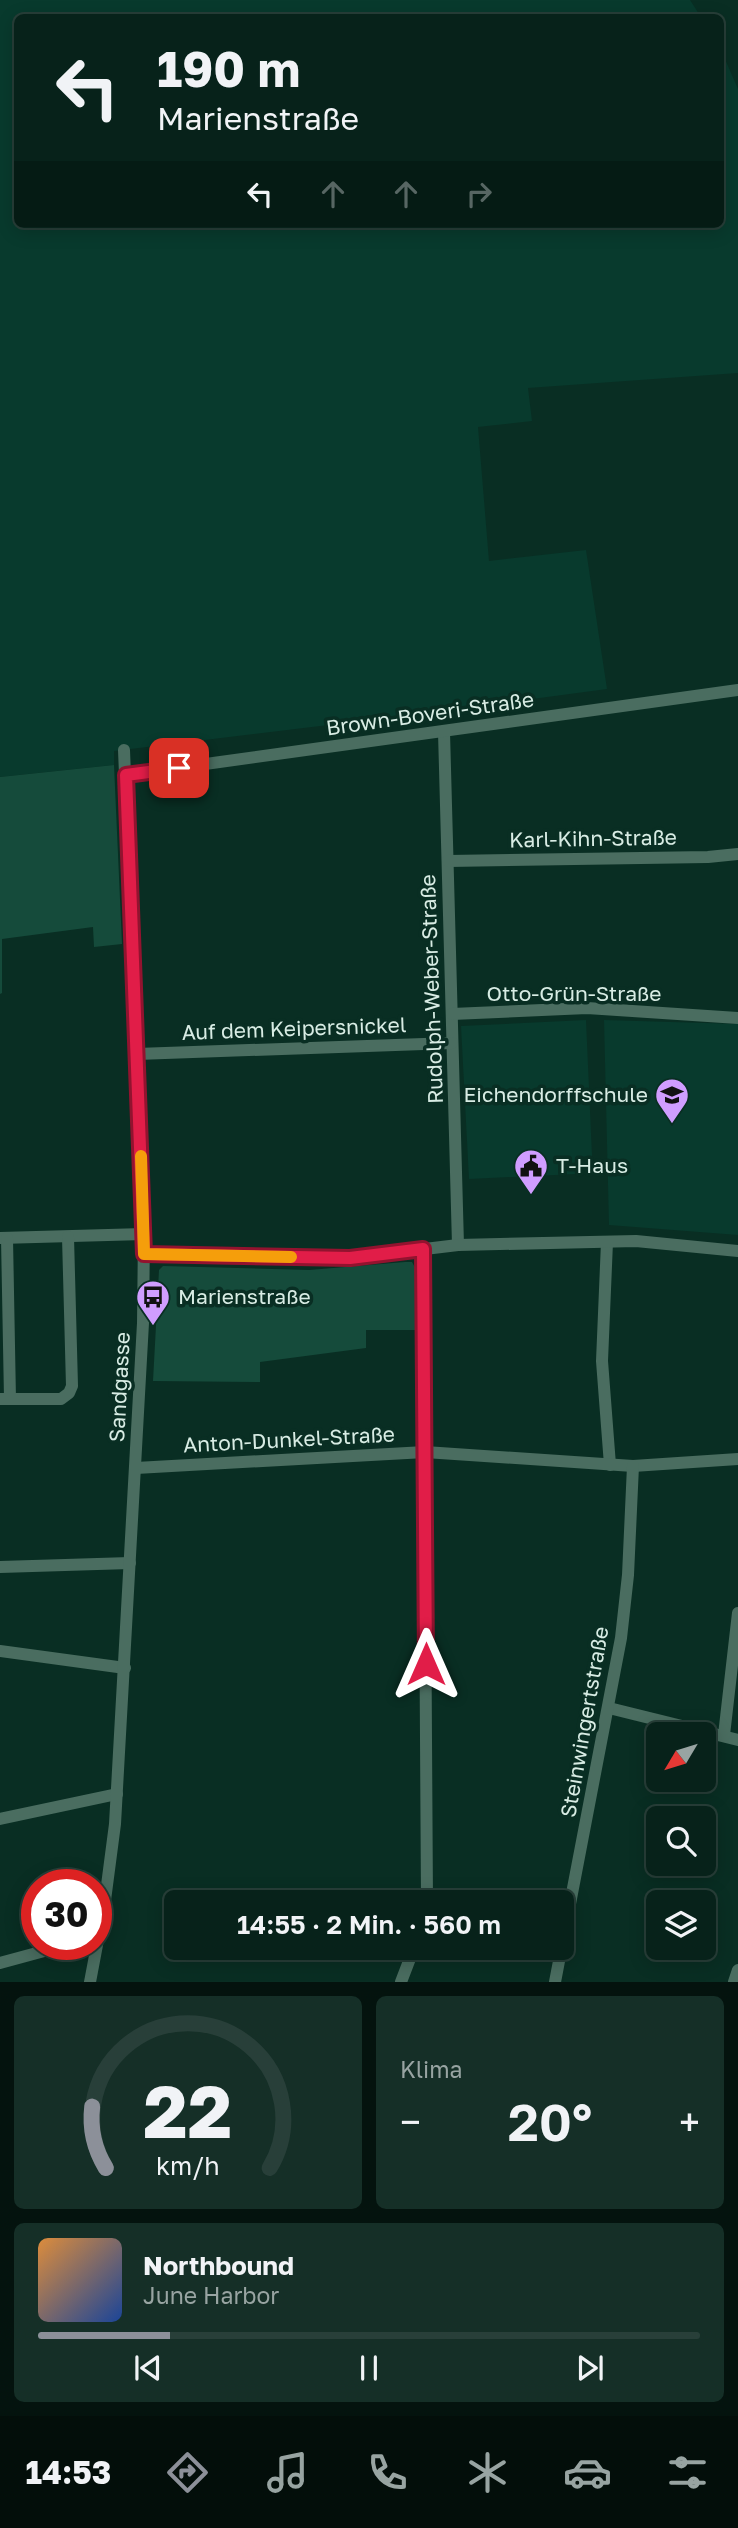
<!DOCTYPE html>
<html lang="de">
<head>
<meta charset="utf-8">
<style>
	:root { --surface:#07221a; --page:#152f27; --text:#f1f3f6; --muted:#98a4a2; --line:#283f39; --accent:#8c9099 }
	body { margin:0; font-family:"Golos Text",sans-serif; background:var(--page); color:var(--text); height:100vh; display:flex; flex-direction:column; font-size:26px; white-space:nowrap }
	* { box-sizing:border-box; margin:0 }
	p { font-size:23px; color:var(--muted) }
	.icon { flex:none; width:38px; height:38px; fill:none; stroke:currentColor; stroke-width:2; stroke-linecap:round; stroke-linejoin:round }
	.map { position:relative; height:1982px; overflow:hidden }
	.sheet { display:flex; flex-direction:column; gap:14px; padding:14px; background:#04130e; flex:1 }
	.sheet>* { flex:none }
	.top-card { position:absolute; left:14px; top:14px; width:710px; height:214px; border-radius:10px; box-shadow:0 4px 18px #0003,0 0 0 2px var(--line); background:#07221a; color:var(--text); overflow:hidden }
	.needle { width:46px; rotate:232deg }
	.fabs { position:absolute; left:646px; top:1722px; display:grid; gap:14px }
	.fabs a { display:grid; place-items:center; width:70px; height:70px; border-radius:10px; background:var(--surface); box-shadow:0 4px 18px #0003,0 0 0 2px var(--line); font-size:35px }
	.speed { position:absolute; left:21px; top:1869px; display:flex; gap:14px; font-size:35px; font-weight:700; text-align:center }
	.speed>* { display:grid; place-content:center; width:91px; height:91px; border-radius:50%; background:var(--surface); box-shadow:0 4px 18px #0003,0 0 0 2px var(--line); line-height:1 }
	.speed .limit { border:10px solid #d22; background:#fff; color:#111 }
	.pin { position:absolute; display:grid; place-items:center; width:60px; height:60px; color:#fff; margin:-30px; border-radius:14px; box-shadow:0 4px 10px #0006 }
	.me { position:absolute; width:77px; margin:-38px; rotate:0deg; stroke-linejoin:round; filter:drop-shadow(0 0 5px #0008) }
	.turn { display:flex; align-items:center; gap:24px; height:147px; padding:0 28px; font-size:32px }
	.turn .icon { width:91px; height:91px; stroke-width:2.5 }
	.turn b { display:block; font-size:49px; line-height:60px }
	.lanes { display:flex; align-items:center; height:66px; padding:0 28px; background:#0003; justify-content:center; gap:35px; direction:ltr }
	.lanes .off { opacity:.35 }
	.big { font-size:52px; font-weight:600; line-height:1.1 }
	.sheet .tile { flex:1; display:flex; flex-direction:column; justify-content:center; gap:10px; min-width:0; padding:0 24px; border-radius:10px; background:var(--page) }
	.sheet .dial { align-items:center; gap:0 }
	.dial svg { height:182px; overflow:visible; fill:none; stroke:var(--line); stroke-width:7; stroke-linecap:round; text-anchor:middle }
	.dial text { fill:var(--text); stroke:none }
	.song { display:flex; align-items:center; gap:21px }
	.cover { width:84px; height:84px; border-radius:10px; background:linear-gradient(135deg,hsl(30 70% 55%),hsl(220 70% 35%)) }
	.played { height:7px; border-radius:4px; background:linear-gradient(90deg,var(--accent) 20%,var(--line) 20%) }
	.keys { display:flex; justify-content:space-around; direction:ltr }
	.heat { display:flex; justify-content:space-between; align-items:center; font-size:38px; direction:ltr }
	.sheet .tiles { flex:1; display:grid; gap:14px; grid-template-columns:1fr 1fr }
	.tile:last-child { grid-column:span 2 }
	.trip { position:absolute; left:164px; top:1890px; width:410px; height:70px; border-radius:10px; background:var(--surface); box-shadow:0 4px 18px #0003,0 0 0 2px var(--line); font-weight:600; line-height:70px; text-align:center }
	.tab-bar { display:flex; height:112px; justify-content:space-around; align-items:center; background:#030e0a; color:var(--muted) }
	.tab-bar .icon { width:49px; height:49px }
	.tab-bar .on { color:var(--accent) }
	.tab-bar b { font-size:32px; color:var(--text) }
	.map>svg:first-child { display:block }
	.built { fill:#083a2d }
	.green { fill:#154b3b }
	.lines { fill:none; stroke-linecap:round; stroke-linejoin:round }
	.street { stroke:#4a6d60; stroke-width:12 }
	.route-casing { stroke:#92132f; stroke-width:18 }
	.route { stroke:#e11d48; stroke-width:12 }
	.slow { stroke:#f59e0b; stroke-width:12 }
	.labels { text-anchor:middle; stroke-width:7; stroke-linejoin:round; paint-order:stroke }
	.street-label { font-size:21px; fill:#d8ece4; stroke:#092e23 }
	.poi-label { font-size:21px; fill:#d8ece4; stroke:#092e23; text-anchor:start }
</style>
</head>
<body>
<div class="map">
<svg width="738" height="1982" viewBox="0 0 738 1982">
	<rect width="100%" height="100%" fill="#092e23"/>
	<g class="built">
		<polygon points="0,0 690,0 701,17 18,18 18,224 721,224 721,50 738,89 738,373 528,388 532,421 478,427 489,561 586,550 607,689 411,715 114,751 114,765 0,777"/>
		<polygon points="586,1020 592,1156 576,1157 576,1174 469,1179 461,1026"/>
		<polygon points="604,1020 738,1024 738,1235 609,1225"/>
	</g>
	<g class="green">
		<polygon points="114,765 122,944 94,947 93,927 2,939 2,993 0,994 0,777"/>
		<polygon points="405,1262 412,1262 418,1273 418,1330 366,1330 366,1348 260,1362 260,1382 153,1381 159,1270 163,1266 309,1270"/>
	</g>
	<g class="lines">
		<g class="street">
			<polyline points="444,732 458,1245"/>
			<polyline points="126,775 738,690"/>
			<polyline points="448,861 708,857 738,854"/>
			<polyline points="452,1014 587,1008 738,1018"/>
			<polyline points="137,1054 452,1043"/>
			<polyline points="0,1238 144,1234"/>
			<polyline points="7,1238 10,1399"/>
			<polyline points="607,1242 602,1361 610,1465"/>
			<polyline points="423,1249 427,1902"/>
			<polyline points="144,1254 350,1258 458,1245 636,1241 738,1251"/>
			<polyline points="0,1399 61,1399 69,1393 72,1386 68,1237"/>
			<polyline points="136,1468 425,1452 633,1466 738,1459"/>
			<polyline points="0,1567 130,1563"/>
			<polyline points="0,1651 125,1668"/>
			<polyline points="609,1708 738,1740"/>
			<polyline points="724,1735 738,1613"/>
			<polyline points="0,1819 117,1794"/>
			<polyline points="0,1963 70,1944"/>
			<polyline points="90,1982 104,1908 115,1824 143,1323 144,1234 124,750"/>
			<polyline points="401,1982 414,1948"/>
			<polyline points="555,1982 621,1638 628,1575 633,1466"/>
			<polyline points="734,1982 738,1970"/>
		</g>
	</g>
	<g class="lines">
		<g class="route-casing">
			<polyline id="route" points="179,768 126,775 144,1254 350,1258 423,1249 426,1664"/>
		</g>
		<use href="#route" class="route"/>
		<polyline class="slow" points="141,1156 144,1254 291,1257"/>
	</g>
	<defs>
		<g id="school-pin" transform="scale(1.75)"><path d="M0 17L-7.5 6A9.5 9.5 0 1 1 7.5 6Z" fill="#d09dff" stroke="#092e23"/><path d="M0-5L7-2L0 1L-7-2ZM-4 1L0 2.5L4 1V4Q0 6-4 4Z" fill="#111"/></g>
		<g id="civic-pin" transform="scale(1.75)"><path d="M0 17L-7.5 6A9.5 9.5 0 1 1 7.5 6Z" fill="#d09dff" stroke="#092e23"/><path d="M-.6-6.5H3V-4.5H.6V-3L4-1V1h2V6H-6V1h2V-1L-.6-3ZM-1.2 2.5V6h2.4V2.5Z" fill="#111"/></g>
		<g id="bus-pin" transform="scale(1.75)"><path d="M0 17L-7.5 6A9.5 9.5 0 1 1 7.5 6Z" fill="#d09dff" stroke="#092e23"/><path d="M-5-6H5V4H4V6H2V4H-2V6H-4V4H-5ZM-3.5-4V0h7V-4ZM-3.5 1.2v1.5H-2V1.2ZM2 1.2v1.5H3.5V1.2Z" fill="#111"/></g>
	</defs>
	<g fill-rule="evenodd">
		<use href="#school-pin" x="672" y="1095"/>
		<use href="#civic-pin" x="531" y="1166"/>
		<use href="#bus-pin" x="153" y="1297"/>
	</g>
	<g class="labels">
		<g class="street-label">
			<text transform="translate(430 714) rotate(-8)" y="7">Brown-Boveri-Straße</text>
			<text transform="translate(593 839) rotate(-1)" y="7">Karl-Kihn-Straße</text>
			<text transform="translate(432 989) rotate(-92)" y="7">Rudolph-Weber-Straße</text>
			<text x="574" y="1001">Otto-Grün-Straße</text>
			<text transform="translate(294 1029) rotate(-2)" y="7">Auf dem Keipersnickel</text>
			<text transform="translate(120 1387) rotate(-87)" y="7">Sandgasse</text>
			<text transform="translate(289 1440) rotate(-3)" y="7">Anton-Dunkel-Straße</text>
			<text transform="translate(585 1722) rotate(-80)" y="7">Steinwingertstraße</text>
		</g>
		<g class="poi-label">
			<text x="648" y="1102" text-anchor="end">Eichendorffschule</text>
			<text x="556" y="1173">T-Haus</text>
			<text x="178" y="1304">Marienstraße</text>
		</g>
	</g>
</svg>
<div class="fabs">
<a><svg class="needle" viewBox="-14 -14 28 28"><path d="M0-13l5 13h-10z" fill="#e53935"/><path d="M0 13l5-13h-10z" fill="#98a4a2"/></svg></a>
<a><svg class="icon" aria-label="search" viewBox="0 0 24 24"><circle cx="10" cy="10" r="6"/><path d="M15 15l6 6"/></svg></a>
<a><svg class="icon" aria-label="layers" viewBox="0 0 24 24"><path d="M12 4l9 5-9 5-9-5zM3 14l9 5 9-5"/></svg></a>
</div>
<div class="speed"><div class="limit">30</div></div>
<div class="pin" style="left:179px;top:768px;background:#d93025"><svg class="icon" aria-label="arrive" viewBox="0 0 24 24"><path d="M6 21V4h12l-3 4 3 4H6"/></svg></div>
<svg class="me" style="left:426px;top:1664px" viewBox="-20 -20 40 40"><path d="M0-17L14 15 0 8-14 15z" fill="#e11d48" stroke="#fff" stroke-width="4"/></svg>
<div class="trip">14:55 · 2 Min. · 560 m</div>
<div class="top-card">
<div class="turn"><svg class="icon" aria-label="left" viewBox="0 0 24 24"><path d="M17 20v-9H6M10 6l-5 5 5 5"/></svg><div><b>190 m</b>Marienstraße</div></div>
<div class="lanes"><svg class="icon" aria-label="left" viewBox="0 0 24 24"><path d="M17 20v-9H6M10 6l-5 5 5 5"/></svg><svg class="icon off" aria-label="ahead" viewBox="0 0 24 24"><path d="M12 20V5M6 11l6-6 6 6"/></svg><svg class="icon off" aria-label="ahead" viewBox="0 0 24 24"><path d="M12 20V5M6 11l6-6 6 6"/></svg><svg class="icon off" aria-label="right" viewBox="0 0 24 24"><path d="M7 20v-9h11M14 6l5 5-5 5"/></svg></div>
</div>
</div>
<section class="sheet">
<div class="tiles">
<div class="tile dial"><svg viewBox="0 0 100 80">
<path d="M14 69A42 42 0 1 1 86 69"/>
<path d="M14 69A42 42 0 0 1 8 42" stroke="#8c9099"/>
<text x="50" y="56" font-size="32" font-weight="700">22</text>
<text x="50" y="72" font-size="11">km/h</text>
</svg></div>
<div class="tile"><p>Klima</p>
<div class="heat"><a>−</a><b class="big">20°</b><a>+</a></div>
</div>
<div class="tile">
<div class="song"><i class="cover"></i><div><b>Northbound</b><p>June Harbor</p></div></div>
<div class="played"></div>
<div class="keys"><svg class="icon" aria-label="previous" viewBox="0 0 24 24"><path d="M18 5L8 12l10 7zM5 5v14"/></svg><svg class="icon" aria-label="pause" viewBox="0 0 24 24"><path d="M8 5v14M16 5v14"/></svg><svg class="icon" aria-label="next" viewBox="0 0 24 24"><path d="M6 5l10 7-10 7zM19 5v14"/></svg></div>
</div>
</div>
</section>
<nav class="tab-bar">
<b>14:53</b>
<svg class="icon on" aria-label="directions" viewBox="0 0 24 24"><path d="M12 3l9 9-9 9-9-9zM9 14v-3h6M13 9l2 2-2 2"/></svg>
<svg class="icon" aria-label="music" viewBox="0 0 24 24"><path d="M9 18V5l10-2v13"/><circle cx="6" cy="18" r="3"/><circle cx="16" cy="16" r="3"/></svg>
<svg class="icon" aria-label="phone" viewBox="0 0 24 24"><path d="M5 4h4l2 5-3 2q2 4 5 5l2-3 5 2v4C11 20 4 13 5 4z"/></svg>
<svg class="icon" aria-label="climate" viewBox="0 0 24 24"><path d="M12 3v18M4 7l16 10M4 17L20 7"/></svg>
<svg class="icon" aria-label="car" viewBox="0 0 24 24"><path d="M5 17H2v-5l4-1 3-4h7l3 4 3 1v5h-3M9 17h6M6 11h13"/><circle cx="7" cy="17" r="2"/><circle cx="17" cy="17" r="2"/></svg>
<svg class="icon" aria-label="filters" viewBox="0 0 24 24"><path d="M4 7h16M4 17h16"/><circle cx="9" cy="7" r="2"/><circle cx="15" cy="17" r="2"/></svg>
</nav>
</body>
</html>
